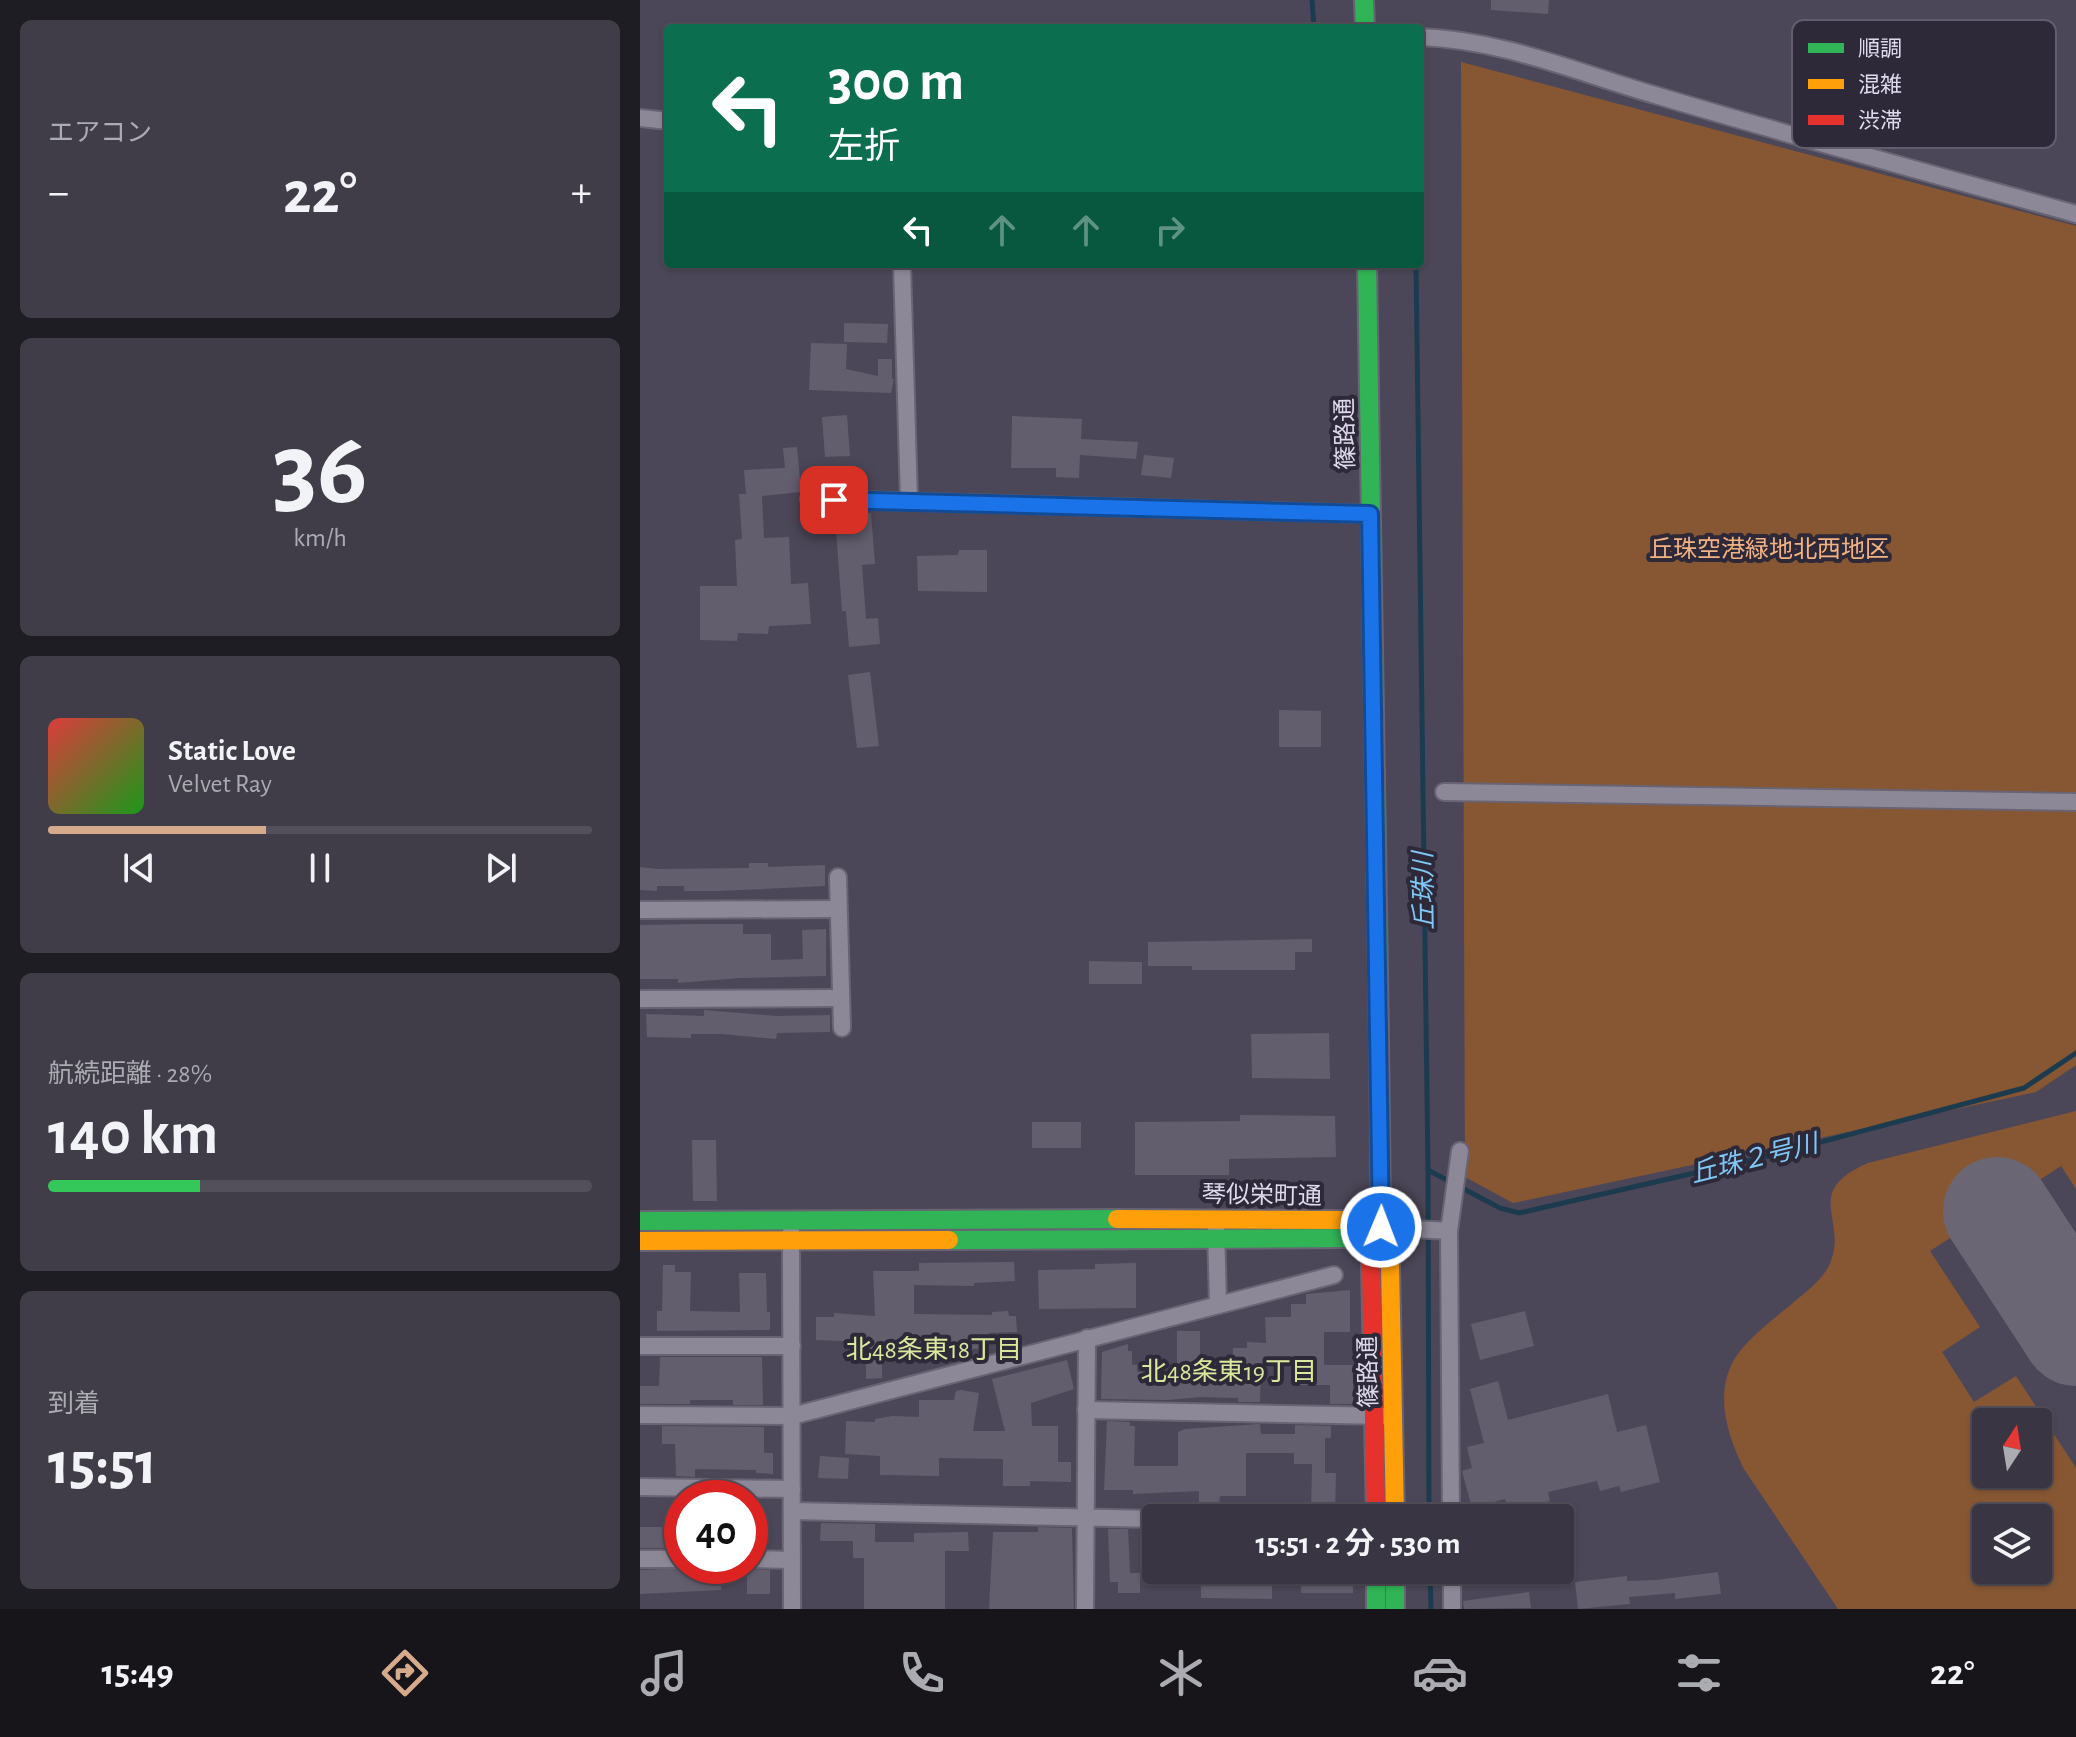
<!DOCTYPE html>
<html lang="ja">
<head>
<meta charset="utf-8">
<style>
	:root { --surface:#393542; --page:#403d49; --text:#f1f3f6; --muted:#ababb2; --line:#53505b; --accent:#d6ab8b }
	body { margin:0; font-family:"Alegreya Sans","Noto Sans JP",sans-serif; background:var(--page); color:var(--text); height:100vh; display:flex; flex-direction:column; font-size:30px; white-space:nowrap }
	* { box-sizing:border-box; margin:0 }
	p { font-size:26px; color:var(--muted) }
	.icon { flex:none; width:44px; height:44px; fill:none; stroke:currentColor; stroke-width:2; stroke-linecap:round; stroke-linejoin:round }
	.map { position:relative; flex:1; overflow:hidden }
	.sheet { display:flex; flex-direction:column; gap:20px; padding:20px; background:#1f1d24; width:640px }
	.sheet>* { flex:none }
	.top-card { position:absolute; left:24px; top:24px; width:760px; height:244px; border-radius:8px; box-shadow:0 2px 6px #0004,0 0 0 2px var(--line); background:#0b6e4f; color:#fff; overflow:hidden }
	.needle { width:52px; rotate:12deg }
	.tools { position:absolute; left:1332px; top:1408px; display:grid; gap:16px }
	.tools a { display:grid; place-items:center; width:80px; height:80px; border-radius:8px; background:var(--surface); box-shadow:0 2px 6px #0004,0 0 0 2px var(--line); font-size:40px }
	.speed { position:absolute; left:24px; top:1480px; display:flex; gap:16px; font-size:40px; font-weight:700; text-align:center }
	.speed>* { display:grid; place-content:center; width:104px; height:104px; border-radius:50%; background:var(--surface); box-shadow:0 2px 6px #0004,0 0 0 2px var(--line); line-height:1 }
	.speed .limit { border:12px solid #d22; background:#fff; color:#111 }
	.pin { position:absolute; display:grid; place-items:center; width:68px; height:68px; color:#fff; margin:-34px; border-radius:16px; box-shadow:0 4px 12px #0006 }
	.me { position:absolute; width:88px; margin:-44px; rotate:1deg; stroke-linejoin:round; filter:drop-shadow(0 0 6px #0008) }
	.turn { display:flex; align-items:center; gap:28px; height:168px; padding:0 32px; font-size:36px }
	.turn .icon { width:104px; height:104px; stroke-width:2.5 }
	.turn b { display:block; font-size:56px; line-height:68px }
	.lanes { display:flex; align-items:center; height:76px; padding:0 32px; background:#0003; justify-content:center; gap:40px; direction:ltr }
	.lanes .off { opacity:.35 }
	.big { font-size:60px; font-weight:700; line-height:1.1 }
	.sheet .tile { flex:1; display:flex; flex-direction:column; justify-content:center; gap:12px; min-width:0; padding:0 28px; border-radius:12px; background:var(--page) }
	.sheet .dial { align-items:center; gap:0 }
	.dial b { font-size:104px; line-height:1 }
	.song { display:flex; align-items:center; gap:24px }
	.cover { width:96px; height:96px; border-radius:12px; background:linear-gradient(135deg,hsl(0 70% 55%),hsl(120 70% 35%)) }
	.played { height:8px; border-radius:4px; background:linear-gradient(90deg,var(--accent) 40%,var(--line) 40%) }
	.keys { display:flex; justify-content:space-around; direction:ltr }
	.heat { display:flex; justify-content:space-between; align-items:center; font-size:44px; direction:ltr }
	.charge { height:12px; border-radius:6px; background:linear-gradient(90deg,#34c759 28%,var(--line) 0) }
	.trip { position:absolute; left:502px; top:1504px; width:432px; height:80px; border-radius:8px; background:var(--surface); box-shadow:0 2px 6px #0004,0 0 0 2px var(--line); font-weight:700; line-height:80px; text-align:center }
	.menu { display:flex; height:128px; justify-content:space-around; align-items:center; background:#17151a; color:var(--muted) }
	.menu .icon { width:56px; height:56px }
	.menu .current { color:var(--accent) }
	.menu b { font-size:36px; color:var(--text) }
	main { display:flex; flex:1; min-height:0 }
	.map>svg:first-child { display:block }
	.green { fill:#875733; fill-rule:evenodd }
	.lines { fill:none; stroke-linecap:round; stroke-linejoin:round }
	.stream { stroke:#1d3b4f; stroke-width:5 }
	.runway { stroke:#6a6674; stroke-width:108 }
	.building { fill:#635e6d }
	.street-casing { stroke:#686473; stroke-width:20 }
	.fast-casing { stroke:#686473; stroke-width:22 }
	.slow-casing { stroke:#686473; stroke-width:22 }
	.jam-casing { stroke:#686473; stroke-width:22 }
	.street { stroke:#8d8897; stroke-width:16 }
	.fast { stroke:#30b455; stroke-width:18 }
	.slow { stroke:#ff9f0a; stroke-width:18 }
	.jam { stroke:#e5322d; stroke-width:18 }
	.route-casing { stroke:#114b97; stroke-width:20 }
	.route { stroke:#1a73e8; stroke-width:14 }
	.labels { text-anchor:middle; stroke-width:8; stroke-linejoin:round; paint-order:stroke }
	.street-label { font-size:24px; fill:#dfdaee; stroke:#2e2939 }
	.park-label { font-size:24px; fill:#f3b282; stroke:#2e2939 }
	.water-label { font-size:26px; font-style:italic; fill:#7fc8f6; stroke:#2e2939 }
	.neighbourhood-label { font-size:26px; fill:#d9e89b; stroke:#2e2939 }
	.key { fill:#2e2939; stroke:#635e6f; stroke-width:2 }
	.key-label { font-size:22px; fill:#dfdaee }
</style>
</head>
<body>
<main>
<section class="sheet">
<div class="tile"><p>エアコン</p>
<div class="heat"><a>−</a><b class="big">22°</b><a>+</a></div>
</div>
<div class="tile dial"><b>36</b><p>km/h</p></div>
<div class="tile">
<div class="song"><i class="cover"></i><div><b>Static Love</b><p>Velvet Ray</p></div></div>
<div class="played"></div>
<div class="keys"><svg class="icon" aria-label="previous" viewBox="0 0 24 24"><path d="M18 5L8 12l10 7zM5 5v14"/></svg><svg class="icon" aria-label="pause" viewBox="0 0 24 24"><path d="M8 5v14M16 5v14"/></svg><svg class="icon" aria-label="next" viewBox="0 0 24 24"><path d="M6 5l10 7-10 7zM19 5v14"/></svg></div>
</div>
<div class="tile"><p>航続距離 · 28%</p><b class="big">140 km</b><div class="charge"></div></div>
<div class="tile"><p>到着</p><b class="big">15:51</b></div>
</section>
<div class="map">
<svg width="1436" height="1609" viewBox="0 0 1436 1609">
	<rect width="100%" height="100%" fill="#4c4758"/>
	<g class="green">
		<polygon points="821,62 1436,226 1436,1065 1396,1092 873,1203 825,1177"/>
		<path d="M1436 1111V1189L1421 1166 1290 1251 1340 1327 1302 1352 1334 1402 1376 1376 1436 1468V1609H1198L1104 1469C1089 1439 1076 1401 1090 1368 1099 1344 1135 1318 1154 1302 1168 1290 1184 1279 1191 1261 1207 1218 1162 1192 1228 1163ZM1346 1422H1398V1474H1346ZM1346 1518H1398V1570H1346Z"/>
	</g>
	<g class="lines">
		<g class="stream">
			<polyline points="672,0 674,28"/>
			<polyline points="776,264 788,1170 789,1518"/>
			<polyline points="788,1170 860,1208 879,1213 1125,1157 1384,1088 1436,1053"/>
			<polyline points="790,1570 791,1609"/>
		</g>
		<polyline class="runway" points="1357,1211 1436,1332"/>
	</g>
	<g class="building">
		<polygon points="851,0 909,0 908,14 851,10"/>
		<polygon points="204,323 248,324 247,343 204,342"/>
		<polygon points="171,343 207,344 206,369 238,376 238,359 252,359 252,379 254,379 251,393 169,390"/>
		<polygon points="207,415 210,456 185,457 182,417"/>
		<polygon points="372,416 442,419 441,439 498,442 496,459 440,455 439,478 416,477 416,468 371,468"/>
		<polygon points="157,447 161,492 122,496 124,538 149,537 151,584 168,583 171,624 129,626 128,634 98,633 97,641 60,640 60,586 97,586 95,540 102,539 99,494 106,494 104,470 145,468 143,448"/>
		<polygon points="504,455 534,458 531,478 501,475"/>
		<polygon points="231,513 235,564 222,565 226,619 238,618 240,644 209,647 206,611 202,611 195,516"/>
		<polygon points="319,550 347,550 347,592 278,591 277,556 318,555"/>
		<polygon points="230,672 239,746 217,748 208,675"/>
		<polygon points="639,710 681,711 681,747 639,747"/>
		<polygon points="109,863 128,863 128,867 185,865 185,886 79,891 44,891 44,886 17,886 17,891 0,890 0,867 17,869 109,868"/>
		<polygon points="58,924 103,924 103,934 131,934 131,960 163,959 162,930 186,929 186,976 100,978 38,983 38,979 0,979 0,925"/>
		<polygon points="672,939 672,952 655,952 655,970 552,970 552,966 508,966 508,942"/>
		<polygon points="449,961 502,962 502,984 449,984"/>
		<polygon points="64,1010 137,1016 190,1015 190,1032 137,1033 136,1039 82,1034 51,1034 51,1038 7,1037 6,1014 64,1016"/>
		<polygon points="689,1033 690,1079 612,1078 611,1034"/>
		<polygon points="600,1115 695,1116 696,1157 589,1159 589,1175 495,1175 495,1122 600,1121"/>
		<rect x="392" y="1122" width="49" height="26"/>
		<polygon points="52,1140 76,1140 77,1201 53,1201"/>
		<polygon points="374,1262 375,1281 334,1283 334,1286 274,1285 274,1314 352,1315 352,1312 368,1311 369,1316 376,1316 377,1332 349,1333 346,1349 286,1348 286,1343 242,1343 242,1378 226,1379 226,1342 176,1340 176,1317 194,1317 194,1313 235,1316 233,1271 279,1271 279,1263"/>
		<polygon points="496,1263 496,1308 399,1309 398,1270 455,1269 455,1264"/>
		<polygon points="23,1265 35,1265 35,1272 51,1272 50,1311 100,1312 99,1273 126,1273 127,1312 130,1312 130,1330 17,1331 17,1311 22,1311"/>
		<polygon points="710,1290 710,1332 684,1332 684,1365 713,1365 713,1404 690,1404 690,1385 653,1385 652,1363 621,1364 620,1402 598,1402 598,1398 561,1397 528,1400 461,1399 462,1352 488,1344 488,1351 492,1351 492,1365 497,1365 497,1372 537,1372 537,1331 560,1331 560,1380 592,1380 593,1348 607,1348 607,1342 626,1343 625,1317 651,1317 651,1304 666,1304 666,1294"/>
		<polygon points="885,1311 894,1346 840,1360 831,1324"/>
		<polygon points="20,1357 122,1357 123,1405 93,1405 93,1400 50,1400 50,1404 0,1404 0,1386 19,1386"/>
		<polygon points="427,1360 434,1389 391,1403 392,1426 418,1426 418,1462 431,1462 431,1482 390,1481 390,1486 363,1486 363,1459 299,1458 299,1476 240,1475 240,1456 205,1454 206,1421 235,1422 235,1419 252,1416 279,1417 279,1400 314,1400 316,1391 321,1390 339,1393 333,1431 365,1431 352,1379"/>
		<polygon points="858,1381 868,1420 968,1394 977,1432 1006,1425 1020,1482 981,1492 979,1486 960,1491 957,1481 908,1492 910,1501 869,1511 865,1499 832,1508 822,1471 832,1468 827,1447 844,1443 830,1389"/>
		<polygon points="467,1421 490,1422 490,1426 495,1426 494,1466 538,1466 538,1432 545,1429 620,1424 621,1434 655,1434 655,1425 691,1426 691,1438 685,1438 685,1473 696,1473 695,1512 671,1512 672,1464 654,1464 654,1453 606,1453 606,1496 580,1496 579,1507 559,1507 559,1491 493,1494 493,1490 464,1490"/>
		<polygon points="22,1426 124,1427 124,1453 133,1453 133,1474 116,1473 116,1470 55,1469 55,1477 36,1476 35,1444 22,1444"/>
		<polygon points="180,1456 209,1458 208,1479 178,1478"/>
		<polygon points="181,1523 235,1524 235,1542 274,1542 274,1533 328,1532 329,1551 305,1551 305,1609 224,1609 224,1558 213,1558 213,1541 180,1541"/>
		<polygon points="0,1527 42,1527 42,1543 26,1543 26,1548 0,1548"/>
		<polygon points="398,1527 432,1528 434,1609 349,1609 353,1532 398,1532"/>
		<polygon points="468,1529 488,1529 490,1573 500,1573 500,1593 478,1593 478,1582 470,1582"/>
		<polygon points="80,1567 81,1590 0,1594 0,1570"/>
		<polygon points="107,1569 130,1570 130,1594 107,1594"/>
		<polygon points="690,1570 709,1570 709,1578 713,1578 713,1593 661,1593 661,1578 690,1578"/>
		<polygon points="1078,1572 1081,1594 1035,1599 1035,1593 989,1597 990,1604 938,1609 935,1582 987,1576 987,1581 1016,1580"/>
		<polygon points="561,1575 632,1576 632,1599 561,1598"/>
		<polygon points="889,1592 891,1608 824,1609 823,1601"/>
	</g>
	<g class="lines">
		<g class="street-casing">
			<g id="street">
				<path d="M780 37C863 40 936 72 1015 95 1155 137 1296 175 1436 214"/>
				<polyline points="0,118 28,121"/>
				<polyline points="262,264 269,500"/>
				<polyline points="169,499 730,514"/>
				<polyline points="804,792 1436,802"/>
				<polyline points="198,877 202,1028"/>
				<polyline points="0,910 198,909"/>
				<polyline points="0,999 201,998"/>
				<polyline points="576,1227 578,1305"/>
				<polyline points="741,1227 809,1231 811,1518"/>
				<polyline points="809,1231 820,1151"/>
				<polyline points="151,1232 152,1609"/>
				<polyline points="0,1346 152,1346"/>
				<polyline points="446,1410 745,1416"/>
				<polyline points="0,1415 152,1416 694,1275"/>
				<polyline points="0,1487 152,1489"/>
				<polyline points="152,1511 516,1519"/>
				<polyline points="0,1559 42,1559"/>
				<polyline points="110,1559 152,1560"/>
				<polyline points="812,1570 812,1609"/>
				<polyline points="445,1609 447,1338"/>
			</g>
		</g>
		<g class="fast-casing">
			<g id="fast">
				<polyline points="724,0 725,28"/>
				<polyline points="727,264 739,1038"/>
				<polyline points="0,1221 477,1219"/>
				<polyline points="309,1240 707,1238 741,1227"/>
				<polyline points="736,1570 736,1609"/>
				<polyline points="755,1570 755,1609"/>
			</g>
		</g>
		<g class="slow-casing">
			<g id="slow">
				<polyline points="477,1219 705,1220 736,1226"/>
				<polyline points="742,1232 750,1264 755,1518"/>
				<polyline points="0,1241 309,1240"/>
			</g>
		</g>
		<g class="jam-casing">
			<polyline id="jam" points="736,1518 731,1265 741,1227 739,1038"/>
		</g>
		<use href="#street" class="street"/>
		<use href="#fast" class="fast"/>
		<use href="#slow" class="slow"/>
		<use href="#jam" class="jam"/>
	</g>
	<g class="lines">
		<g class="route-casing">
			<polyline id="route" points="194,500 730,514 741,1227"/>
		</g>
		<use href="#route" class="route"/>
	</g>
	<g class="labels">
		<g class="street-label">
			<text transform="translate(705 434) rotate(-91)" y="8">篠路通</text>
			<text transform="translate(622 1195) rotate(1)" y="8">琴似栄町通</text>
			<text transform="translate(728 1372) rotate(-91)" y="8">篠路通</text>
		</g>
		<g class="park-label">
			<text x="1129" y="557">丘珠空港緑地北西地区</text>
		</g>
		<g class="water-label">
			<text transform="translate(783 891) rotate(-91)" y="9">丘珠川</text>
			<text transform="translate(1114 1158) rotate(-14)" y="9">丘珠２号川</text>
		</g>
		<g class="neighbourhood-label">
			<text x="294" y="1358">北48条東18丁目</text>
			<text x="589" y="1380">北48条東19丁目</text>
		</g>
	</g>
	<rect x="1152" y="20" width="264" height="128" rx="12" class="key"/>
	<rect x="1168" y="43" width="36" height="10" fill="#30b455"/>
	<rect x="1168" y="79" width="36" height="10" fill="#ff9f0a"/>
	<rect x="1168" y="115" width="36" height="10" fill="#e5322d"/>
	<g class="key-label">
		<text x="1218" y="56">順調</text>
		<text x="1218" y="92">混雑</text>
		<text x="1218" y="128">渋滞</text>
	</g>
</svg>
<div class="tools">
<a><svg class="needle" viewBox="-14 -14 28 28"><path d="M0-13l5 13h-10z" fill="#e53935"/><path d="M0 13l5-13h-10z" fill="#ababb2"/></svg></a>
<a><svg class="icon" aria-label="layers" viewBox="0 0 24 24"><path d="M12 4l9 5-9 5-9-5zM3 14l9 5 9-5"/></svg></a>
</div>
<div class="speed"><div class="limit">40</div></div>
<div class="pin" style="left:194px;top:500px;background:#d93025"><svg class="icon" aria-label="arrive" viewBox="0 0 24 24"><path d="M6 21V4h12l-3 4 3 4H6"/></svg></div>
<svg class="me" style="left:741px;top:1227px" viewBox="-20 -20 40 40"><circle r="17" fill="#1a73e8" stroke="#fff" stroke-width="3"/><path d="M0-11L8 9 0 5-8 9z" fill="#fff"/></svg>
<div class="trip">15:51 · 2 分 · 530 m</div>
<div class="top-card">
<div class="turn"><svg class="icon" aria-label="left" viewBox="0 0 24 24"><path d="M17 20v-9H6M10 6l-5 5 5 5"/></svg><div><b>300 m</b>左折</div></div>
<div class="lanes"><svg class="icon" aria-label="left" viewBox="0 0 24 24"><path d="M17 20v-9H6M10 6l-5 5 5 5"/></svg><svg class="icon off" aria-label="ahead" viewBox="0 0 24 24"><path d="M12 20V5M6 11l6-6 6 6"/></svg><svg class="icon off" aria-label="ahead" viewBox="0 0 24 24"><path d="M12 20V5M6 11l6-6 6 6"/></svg><svg class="icon off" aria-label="right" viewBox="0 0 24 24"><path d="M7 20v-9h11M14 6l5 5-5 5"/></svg></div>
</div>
</div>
</main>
<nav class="menu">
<b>15:49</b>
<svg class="icon current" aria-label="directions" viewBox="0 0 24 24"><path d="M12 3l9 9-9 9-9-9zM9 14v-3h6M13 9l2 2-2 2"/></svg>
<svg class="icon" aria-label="music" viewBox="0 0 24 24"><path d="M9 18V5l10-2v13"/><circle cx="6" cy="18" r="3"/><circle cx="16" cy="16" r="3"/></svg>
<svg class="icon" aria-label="phone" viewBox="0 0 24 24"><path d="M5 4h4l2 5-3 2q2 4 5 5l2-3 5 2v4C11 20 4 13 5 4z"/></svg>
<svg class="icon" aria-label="climate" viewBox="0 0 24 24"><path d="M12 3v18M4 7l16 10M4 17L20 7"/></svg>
<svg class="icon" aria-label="car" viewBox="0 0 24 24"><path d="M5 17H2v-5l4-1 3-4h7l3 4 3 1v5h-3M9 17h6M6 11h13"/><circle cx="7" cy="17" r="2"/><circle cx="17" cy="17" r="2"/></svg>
<svg class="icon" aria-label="filters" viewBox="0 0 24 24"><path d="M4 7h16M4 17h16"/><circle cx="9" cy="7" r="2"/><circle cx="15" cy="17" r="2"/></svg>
<b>22°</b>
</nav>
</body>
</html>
